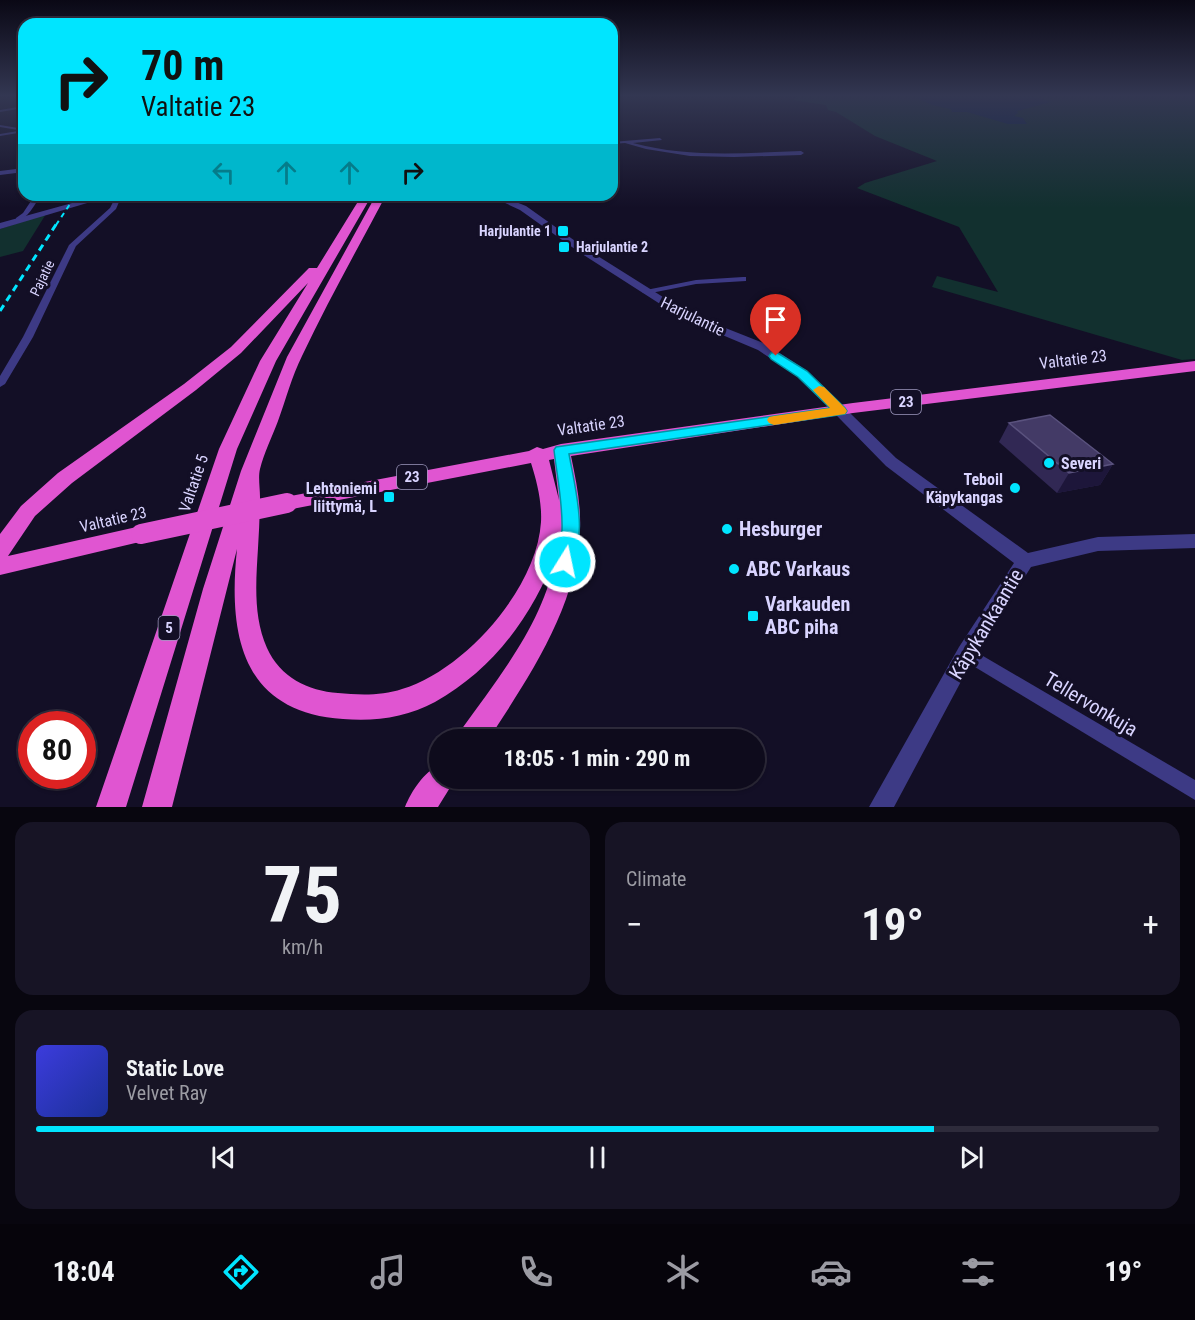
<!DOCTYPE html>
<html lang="en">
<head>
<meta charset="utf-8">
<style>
	:root { --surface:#0e0b1c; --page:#171425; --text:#f1f3f6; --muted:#9b9ba3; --line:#2e2b3b; --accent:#00e5ff }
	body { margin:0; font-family:"Roboto Condensed",sans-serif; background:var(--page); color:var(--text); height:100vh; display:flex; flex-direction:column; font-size:22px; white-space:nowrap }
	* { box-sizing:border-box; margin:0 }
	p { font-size:20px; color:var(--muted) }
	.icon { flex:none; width:33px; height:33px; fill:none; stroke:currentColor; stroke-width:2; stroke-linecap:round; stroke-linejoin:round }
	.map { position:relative; height:807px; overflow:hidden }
	.sheet { display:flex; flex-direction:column; gap:15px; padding:15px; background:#08060f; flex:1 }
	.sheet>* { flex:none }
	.guide { position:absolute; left:18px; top:18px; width:600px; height:183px; border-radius:18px; box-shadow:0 2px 4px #0004,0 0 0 2px var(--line); background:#00e5ff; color:#111; overflow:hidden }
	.speed { position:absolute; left:18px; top:711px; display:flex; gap:12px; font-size:30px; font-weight:700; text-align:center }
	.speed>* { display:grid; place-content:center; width:78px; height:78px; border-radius:50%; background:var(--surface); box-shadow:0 2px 4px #0004,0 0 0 2px var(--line); line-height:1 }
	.speed .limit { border:9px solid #d22; background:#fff; color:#111 }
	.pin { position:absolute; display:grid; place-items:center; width:51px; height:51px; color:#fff; margin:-62px -26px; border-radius:50% 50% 50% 0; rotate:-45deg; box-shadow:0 0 6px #0007 }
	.pin .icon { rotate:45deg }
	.me { position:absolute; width:66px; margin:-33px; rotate:10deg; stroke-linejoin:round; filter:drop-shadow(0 0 4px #0008) }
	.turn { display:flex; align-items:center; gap:21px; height:126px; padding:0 24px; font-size:27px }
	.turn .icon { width:78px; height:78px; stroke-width:2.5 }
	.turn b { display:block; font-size:42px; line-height:51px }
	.lanes { display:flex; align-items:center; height:57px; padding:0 24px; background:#0003; justify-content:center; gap:30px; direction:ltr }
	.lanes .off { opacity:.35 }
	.big { font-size:45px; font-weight:700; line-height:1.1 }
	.sheet .card { flex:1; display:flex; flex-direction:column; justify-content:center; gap:9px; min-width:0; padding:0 21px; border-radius:18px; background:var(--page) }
	.sheet .dial { align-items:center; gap:0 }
	.dial b { font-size:78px; line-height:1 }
	.song { display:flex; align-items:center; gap:18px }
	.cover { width:72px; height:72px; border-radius:9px; background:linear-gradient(135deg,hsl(240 70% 55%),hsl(230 70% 35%)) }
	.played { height:6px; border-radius:3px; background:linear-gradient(90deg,var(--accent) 80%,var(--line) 80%) }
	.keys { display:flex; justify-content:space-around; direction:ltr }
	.heat { display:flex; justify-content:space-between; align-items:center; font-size:33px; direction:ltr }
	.sheet .tiles { flex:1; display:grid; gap:15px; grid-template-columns:1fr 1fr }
	.card:last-child { grid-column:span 2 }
	.trip { position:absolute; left:429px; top:729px; width:336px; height:60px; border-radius:30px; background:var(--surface); box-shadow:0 2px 4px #0004,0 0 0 2px var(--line); font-weight:700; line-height:60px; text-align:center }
	.dock { display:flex; height:96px; justify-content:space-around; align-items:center; background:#06040b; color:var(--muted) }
	.dock .icon { width:42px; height:42px }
	.dock .current { color:var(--accent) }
	.dock b { font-size:27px; color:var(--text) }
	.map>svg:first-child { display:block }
	.green { fill:#12302f }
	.water { fill:#0c2248 }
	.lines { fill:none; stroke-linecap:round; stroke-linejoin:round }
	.minor { fill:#3d3a85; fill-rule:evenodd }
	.tertiary { fill:#3d3a85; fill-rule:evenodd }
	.trunk { fill:#e055d1; fill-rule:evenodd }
	.rail-far1 { stroke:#00e5ff; stroke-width:2; stroke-dasharray:5 4.5; stroke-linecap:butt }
	.rail { stroke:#00e5ff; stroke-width:3; stroke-dasharray:7 5; stroke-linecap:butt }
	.trunk-bridge { stroke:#e055d1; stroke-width:20 }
	.wall { fill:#312854 }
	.shaded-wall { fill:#1d163a }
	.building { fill:#433a66; stroke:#5a527e; stroke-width:1.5 }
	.route { fill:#00e5ff; stroke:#0095a6; stroke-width:1.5 }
	.slow { fill:#f59e0b }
	.poi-dot { fill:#00e5ff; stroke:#130f26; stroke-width:2 }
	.labels { text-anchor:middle; stroke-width:6; stroke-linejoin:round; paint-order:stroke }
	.far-poi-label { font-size:14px; font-weight:bold; fill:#d9d4ff; stroke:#130f26; text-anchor:end }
	.far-street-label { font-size:14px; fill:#d9d4ff; stroke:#130f26 }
	.shield { fill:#130f26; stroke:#9e99be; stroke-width:1.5 }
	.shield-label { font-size:15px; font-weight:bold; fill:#d9d4ff }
	.street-label { font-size:16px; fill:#d9d4ff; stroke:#130f26 }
	.poi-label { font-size:16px; font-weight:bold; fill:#d9d4ff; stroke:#130f26; text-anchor:end }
	.near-poi-label { font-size:20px; font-weight:bold; fill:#d9d4ff; stroke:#130f26; text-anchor:start }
	.near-street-label { font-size:20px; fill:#d9d4ff; stroke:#130f26 }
</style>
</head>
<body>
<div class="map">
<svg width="1195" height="807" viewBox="0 0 1195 807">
	<rect width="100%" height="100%" fill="#130f26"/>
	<g class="green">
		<polygon points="799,95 1195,95 1195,359 1182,360 932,287 937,276 998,292 959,227 857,188 865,183 937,161 875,136 836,112 828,110 826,105 793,100"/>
		<polygon points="46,214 23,251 0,257 0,229"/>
	</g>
	<polygon class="water" points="926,95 1029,95 1051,102 1017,111 1018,113 1014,116 1023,118 1027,124 1008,124 967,112 952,112 951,109 932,105 917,98"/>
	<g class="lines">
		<g class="minor">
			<polygon points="24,106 24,108 0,112 0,110"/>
			<polygon points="0,125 18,128 20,129 18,130 0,127"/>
			<polygon points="24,130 24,132 0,136 0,134"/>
			<path d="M660 138 662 140 633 143C688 158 745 153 801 151L804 153 801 155 734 157 690 156 646 149 625 143 612 144V142Z"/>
			<polygon points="24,168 24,172 0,175 0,171"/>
			<path d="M35 195H41C34 205 28 220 16 220V218L23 213Z"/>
			<polygon points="108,195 114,195 119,202 116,209 76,246 33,337 5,384 0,387 0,376 23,337 69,245 110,208 113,202"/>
			<polygon points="209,195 216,195 227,202 222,203"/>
			<polygon points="743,277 746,277 746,281 696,284 646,294 642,292 646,290 696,280"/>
			<polygon points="966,646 1195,780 1195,800 960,658 958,653 960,648"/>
		</g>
		<g class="tertiary">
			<polygon points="101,195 114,195 0,229 0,223"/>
			<polygon points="488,195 499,195 526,206 585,248 690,314 766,344 807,371 896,458 1028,553 1098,537 1195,534 1195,548 1098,551 1031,567 973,659 894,807 869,807 959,647 1014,563 886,466 799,377 758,350 682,318 579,252 520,210"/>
		</g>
		<g class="trunk">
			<polygon points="362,195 372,195 276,361 237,449 126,807 96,807 219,449 260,361 308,283 241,353 196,390 72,483 35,516 8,556 141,526 148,528 151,534 148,540 0,575 0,534 21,506 58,473 184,384 231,347 309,268 317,268"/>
			<path d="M376 195H386C358 248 328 301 302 356 292 376 286 399 278 421 272 437 264 453 260 469 258 477 260 488 260 497 260 514 259 531 258 548 256 581 253 617 267 648 280 677 308 691 338 693 358 695 382 696 402 689 465 670 537 588 541 522 542 502 537 482 531 463L287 510 280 508 277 503 280 498 529 451 537 447 543 449 561 444 853 403 1195 361V371L853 413 571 456C576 480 581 504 580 528 578 606 529 677 488 740H457L461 730C499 677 546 620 556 553 534 614 493 670 435 702 407 717 375 722 343 719 241 712 228 634 237 549L172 807H142L203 589 241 471 287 357ZM554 459 559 500 549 460Z"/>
			<path d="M440 765V778H456L438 807H405C411 792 424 771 440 765Z"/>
		</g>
		<polyline class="rail-far1" points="56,225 76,195"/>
		<polyline class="rail" points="0,311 57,223"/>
		<polyline class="trunk-bridge" points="141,534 287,503"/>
	</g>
	<polygon class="wall" points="1009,423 1113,464 1100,485 1057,493 999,442"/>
	<polygon class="shaded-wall" points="1113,464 1100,485 1057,493 1069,473"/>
	<polygon class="building" points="1050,415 1113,464 1069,473 1009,423"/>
	<linearGradient id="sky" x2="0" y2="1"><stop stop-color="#0a0815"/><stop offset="0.46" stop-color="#333752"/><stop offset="1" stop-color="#333752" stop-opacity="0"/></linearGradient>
	<rect width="1195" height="208" fill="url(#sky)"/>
	<path class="route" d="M776 352 807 371 845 408 847 411 845 414 569 454C575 488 588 534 571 567L565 569 559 567C553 557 561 542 562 530 563 504 557 476 554 450L556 447 830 408 798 377 771 359 769 356 771 353Z"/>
	<polygon class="slow" points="819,386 824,387 845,408 847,411 845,414 774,425 769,423 767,420 769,417 774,416 830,408 813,390"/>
	<g class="poi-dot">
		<rect x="557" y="225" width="12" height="12" rx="3"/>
		<rect x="558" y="241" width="12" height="12" rx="3"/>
		<circle cx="1049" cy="463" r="6"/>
		<circle cx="1015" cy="488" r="6"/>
		<rect x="383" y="491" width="12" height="12" rx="3"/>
		<circle cx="727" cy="529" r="6"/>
		<circle cx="734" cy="569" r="6"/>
		<rect x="747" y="610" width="12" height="12" rx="3"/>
	</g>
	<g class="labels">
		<g class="far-poi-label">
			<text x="551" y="236">Harjulantie 1</text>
			<text x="576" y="252" text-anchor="start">Harjulantie 2</text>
		</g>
		<g class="far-street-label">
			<text transform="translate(42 278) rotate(-64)" y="5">Pajatie</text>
		</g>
		<g class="shield">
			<rect x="891" y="390" width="30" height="24" rx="4.5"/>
			<rect x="397" y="465" width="30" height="24" rx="4.5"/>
			<rect x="158.5" y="616" width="21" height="24" rx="4.5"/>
		</g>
		<g class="shield-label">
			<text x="906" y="407">23</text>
			<text x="412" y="482">23</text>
			<text x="169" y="633">5</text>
		</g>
		<g class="street-label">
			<text transform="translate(693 316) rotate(26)" y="6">Harjulantie</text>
			<text transform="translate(1073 359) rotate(-7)" y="6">Valtatie 23</text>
			<text transform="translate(591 425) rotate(-8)" y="6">Valtatie 23</text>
			<text transform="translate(193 483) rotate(-71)" y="6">Valtatie 5</text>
			<text transform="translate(113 519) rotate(-13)" y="6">Valtatie 23</text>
		</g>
		<g class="poi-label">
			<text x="1061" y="469" text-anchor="start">Severi</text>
			<text x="1003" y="485">Teboil<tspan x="1003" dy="18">Käpykangas</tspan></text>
			<text x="377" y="494">Lehtoniemi<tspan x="377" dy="18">liittymä, L</tspan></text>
		</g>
		<g class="near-poi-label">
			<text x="739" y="536">Hesburger</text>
			<text x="746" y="576">ABC Varkaus</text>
			<text x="765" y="611">Varkauden<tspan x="765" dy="23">ABC piha</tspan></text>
		</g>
		<g class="near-street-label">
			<text transform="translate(986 624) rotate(-59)" y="7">Käpykankaantie</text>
			<text transform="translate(1091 704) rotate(31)" y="7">Tellervonkuja</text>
		</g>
	</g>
</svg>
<div class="speed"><div class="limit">80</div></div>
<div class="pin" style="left:776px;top:356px;background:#d93025"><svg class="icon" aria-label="arrive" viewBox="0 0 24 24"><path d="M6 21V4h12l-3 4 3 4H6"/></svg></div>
<svg class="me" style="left:565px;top:562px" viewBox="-20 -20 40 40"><circle r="17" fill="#00e5ff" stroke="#fff" stroke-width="3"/><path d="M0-11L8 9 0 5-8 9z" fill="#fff"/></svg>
<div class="trip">18:05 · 1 min · 290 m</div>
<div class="guide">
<div class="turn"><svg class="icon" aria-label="right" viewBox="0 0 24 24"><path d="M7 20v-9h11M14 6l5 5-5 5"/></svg><div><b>70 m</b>Valtatie 23</div></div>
<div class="lanes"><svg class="icon off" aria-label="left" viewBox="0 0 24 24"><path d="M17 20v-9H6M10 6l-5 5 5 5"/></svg><svg class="icon off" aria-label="ahead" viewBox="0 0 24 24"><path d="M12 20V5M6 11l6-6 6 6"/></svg><svg class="icon off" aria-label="ahead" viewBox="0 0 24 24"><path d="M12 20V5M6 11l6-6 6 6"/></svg><svg class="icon" aria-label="right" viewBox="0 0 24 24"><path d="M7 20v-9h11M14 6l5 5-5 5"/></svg></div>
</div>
</div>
<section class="sheet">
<div class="tiles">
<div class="card dial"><b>75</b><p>km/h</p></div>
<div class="card"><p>Climate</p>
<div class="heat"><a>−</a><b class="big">19°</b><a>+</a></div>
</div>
<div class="card">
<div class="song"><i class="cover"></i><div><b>Static Love</b><p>Velvet Ray</p></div></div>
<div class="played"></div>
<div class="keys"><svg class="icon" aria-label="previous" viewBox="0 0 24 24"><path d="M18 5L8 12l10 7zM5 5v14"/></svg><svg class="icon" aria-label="pause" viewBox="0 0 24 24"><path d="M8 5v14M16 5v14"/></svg><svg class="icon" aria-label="next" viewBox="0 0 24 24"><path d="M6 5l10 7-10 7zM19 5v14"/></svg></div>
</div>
</div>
</section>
<nav class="dock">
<b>18:04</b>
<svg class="icon current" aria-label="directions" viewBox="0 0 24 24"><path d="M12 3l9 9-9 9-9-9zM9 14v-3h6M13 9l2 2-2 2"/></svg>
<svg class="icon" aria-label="music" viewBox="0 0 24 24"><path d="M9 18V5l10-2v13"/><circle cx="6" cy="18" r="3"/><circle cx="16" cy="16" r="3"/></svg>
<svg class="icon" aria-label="phone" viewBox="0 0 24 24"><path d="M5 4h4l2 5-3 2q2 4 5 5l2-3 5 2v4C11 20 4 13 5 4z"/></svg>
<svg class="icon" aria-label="climate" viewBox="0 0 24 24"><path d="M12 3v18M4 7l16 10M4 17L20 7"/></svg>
<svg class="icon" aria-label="car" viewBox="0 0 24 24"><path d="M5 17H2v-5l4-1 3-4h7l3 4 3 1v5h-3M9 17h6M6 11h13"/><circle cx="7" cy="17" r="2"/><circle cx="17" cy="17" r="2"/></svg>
<svg class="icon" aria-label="filters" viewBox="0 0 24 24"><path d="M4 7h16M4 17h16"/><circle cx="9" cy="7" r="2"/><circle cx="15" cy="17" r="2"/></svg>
<b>19°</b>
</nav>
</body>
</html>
